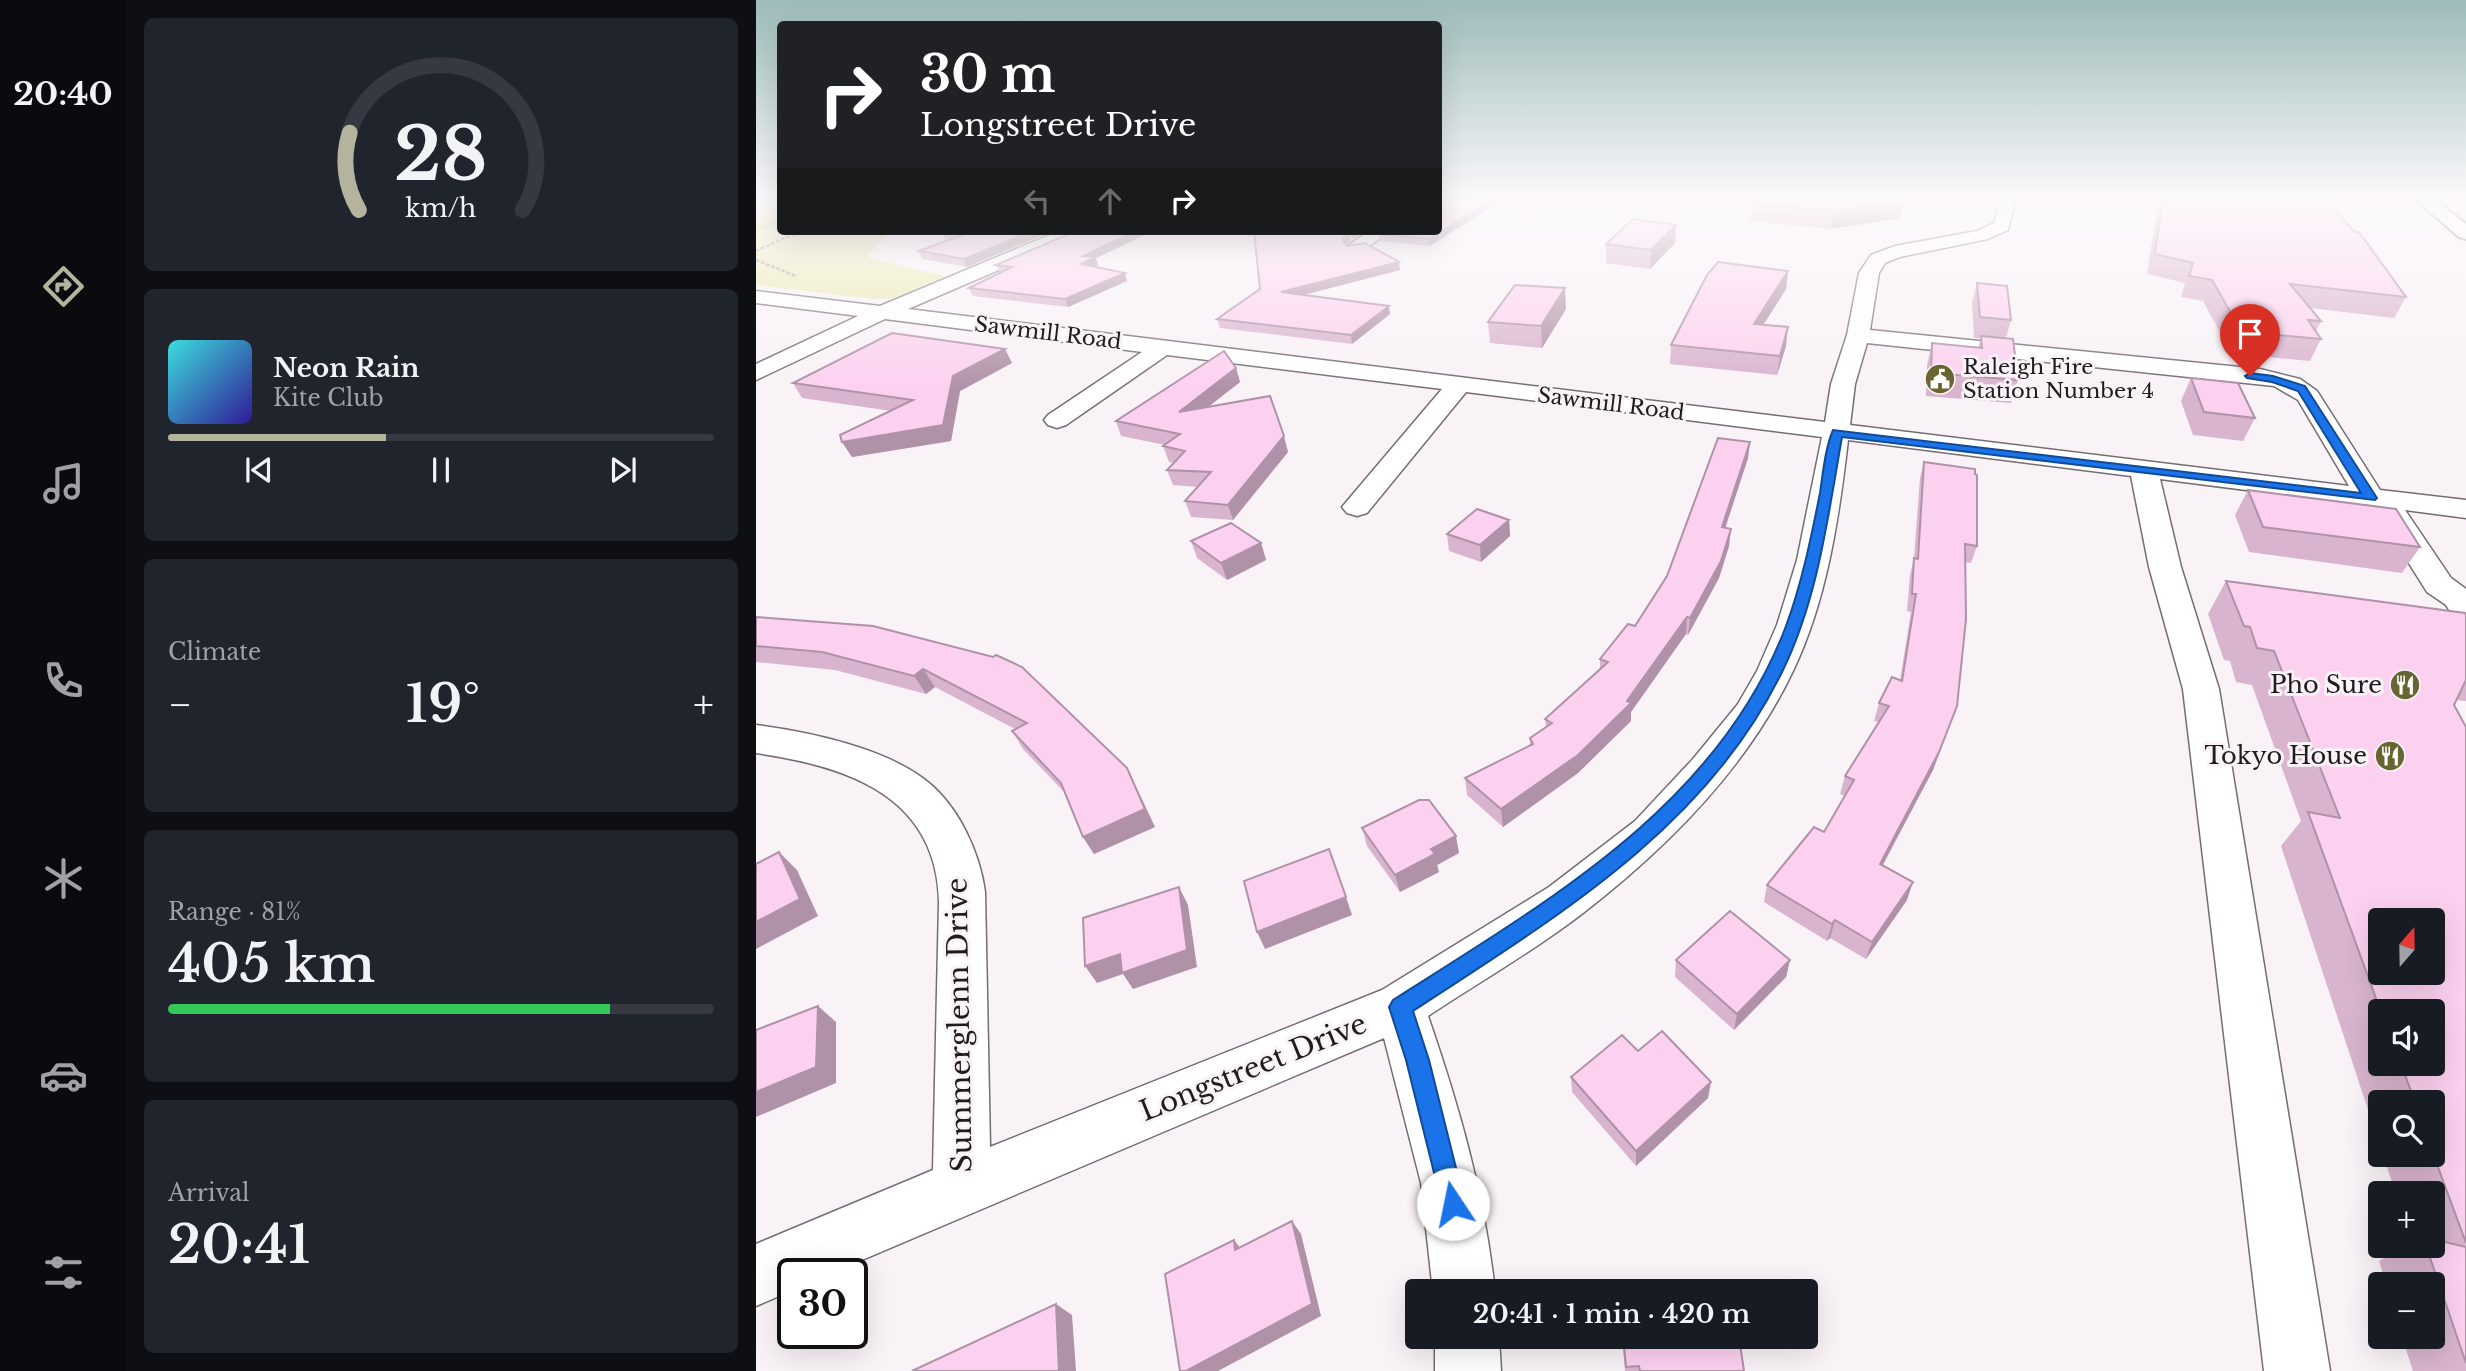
<!DOCTYPE html>
<html lang="en">
<head>
<meta charset="utf-8">
<style>
	:root { --surface:#171b24; --page:#20242c; --text:#f1f3f6; --muted:#9ea1a6; --line:#363941; --accent:#b3b39e }
	body { margin:0; font-family:"Libre Baskerville",serif; background:var(--page); color:var(--text); height:100vh; display:flex; flex-direction:column; font-size:26px; white-space:nowrap }
	* { box-sizing:border-box; margin:0 }
	p { font-size:23px; color:var(--muted) }
	.icon { flex:none; width:38px; height:38px; fill:none; stroke:currentColor; stroke-width:2; stroke-linecap:round; stroke-linejoin:round }
	.map { position:relative; flex:1; overflow:hidden }
	.side { display:flex; flex-direction:column; gap:18px; padding:18px; background:#0d0f14; width:630px }
	.side>* { flex:none }
	.hud { position:absolute; left:21px; top:21px; width:665px; height:214px; border-radius:7px; box-shadow:0 7px 28px #0002; background:#202124; color:#fff; overflow:hidden }
	.needle { width:46px; rotate:20deg }
	.fabs { position:absolute; left:1612px; top:908px; display:grid; gap:14px }
	.fabs a { display:grid; place-items:center; width:77px; height:77px; border-radius:7px; background:var(--surface); box-shadow:0 7px 28px #0002; font-size:35px }
	.speed { position:absolute; left:21px; top:1258px; display:flex; gap:14px; font-size:35px; font-weight:700; text-align:center }
	.speed>* { display:grid; place-content:center; width:91px; height:91px; border-radius:50%; background:var(--surface); box-shadow:0 7px 28px #0002; line-height:1 }
	.speed .limit { border:4px solid #111; border-radius:10px; background:#fff; color:#111 }
	.pin { position:absolute; display:grid; place-items:center; width:60px; height:60px; color:#fff; margin:-72px -30px; border-radius:50% 50% 50% 0; rotate:-45deg; box-shadow:0 0 7px #0007 }
	.pin .icon { rotate:45deg }
	.me { position:absolute; width:77px; margin:-38px; rotate:349deg; stroke-linejoin:round; filter:drop-shadow(0 0 5px #0008) }
	.turn { display:flex; align-items:center; gap:24px; height:147px; padding:0 28px; font-size:32px }
	.turn .icon { width:91px; height:91px; stroke-width:2.5 }
	.turn b { display:block; font-size:49px; line-height:60px }
	.lanes { display:flex; align-items:center; height:66px; padding:0 28px; background:#0003; justify-content:center; gap:35px; direction:ltr }
	.lanes .off { opacity:.35 }
	.big { font-size:52px; font-weight:600; line-height:1.1 }
	.side .tile { flex:1; display:flex; flex-direction:column; justify-content:center; gap:10px; min-width:0; padding:0 24px; border-radius:10px; background:var(--page) }
	.side .dial { align-items:center; gap:0 }
	.dial svg { height:182px; overflow:visible; fill:none; stroke:var(--line); stroke-width:7; stroke-linecap:round; text-anchor:middle }
	.dial text { fill:var(--text); stroke:none }
	.song { display:flex; align-items:center; gap:21px }
	.cover { width:84px; height:84px; border-radius:10px; background:linear-gradient(135deg,hsl(180 70% 55%),hsl(250 70% 35%)) }
	.played { height:7px; border-radius:4px; background:linear-gradient(90deg,var(--accent) 40%,var(--line) 40%) }
	.keys { display:flex; justify-content:space-around; direction:ltr }
	.heat { display:flex; justify-content:space-between; align-items:center; font-size:38px; direction:ltr }
	.charge { height:10px; border-radius:5px; background:linear-gradient(90deg,#34c759 81%,var(--line) 0) }
	.trip { position:absolute; left:649px; top:1279px; width:413px; height:70px; border-radius:7px; background:var(--surface); box-shadow:0 7px 28px #0002; font-weight:600; line-height:70px; text-align:center }
	main { display:flex; flex:1; min-height:0 }
	.tabs { display:flex; flex-direction:column; width:126px; justify-content:space-around; align-items:center; background:#090b0e; color:var(--muted) }
	.tabs .icon { width:49px; height:49px }
	.tabs .current { color:var(--accent) }
	.tabs b { font-size:32px; color:var(--text) }
	.map>svg:first-child { display:block }
	.green { fill:#eae8ad }
	.lines { fill:none; stroke-linecap:round; stroke-linejoin:round }
	.stream { stroke:#cac673; stroke-width:5 }
	.minor-casing { stroke:#746d72; stroke-width:3 }
	.major-casing { stroke:#746d72; stroke-width:4 }
	.path { stroke:#9a9599; stroke-width:2.5; stroke-dasharray:3.5 2; stroke-linecap:butt }
	.minor { fill:#fff; fill-rule:evenodd }
	.major { fill:#fff; fill-rule:evenodd }
	.wall { fill:#d9b4ce; fill-rule:evenodd }
	.shaded-wall { fill:#b092a8 }
	.building { fill:#fcd1f0; stroke:#b092a8; stroke-width:2; fill-rule:evenodd }
	.route { fill:#1a73e8; stroke:#114b97; stroke-width:2 }
	.labels { text-anchor:middle; stroke-width:6; stroke-linejoin:round; paint-order:stroke }
	.far-street-label { font-size:21px; fill:#1f1c1e; stroke:#f9f2f7 }
	.far-poi-label { font-size:21px; fill:#1f1c1e; stroke:#f9f2f7; text-anchor:start }
	.poi-label { font-size:24px; fill:#1f1c1e; stroke:#f9f2f7; text-anchor:end }
	.near-street-label { font-size:28px; fill:#1f1c1e; stroke:#f9f2f7 }
</style>
</head>
<body>
<main>
<nav class="tabs">
<b>20:40</b>
<svg class="icon current" aria-label="directions" viewBox="0 0 24 24"><path d="M12 3l9 9-9 9-9-9zM9 14v-3h6M13 9l2 2-2 2"/></svg>
<svg class="icon" aria-label="music" viewBox="0 0 24 24"><path d="M9 18V5l10-2v13"/><circle cx="6" cy="18" r="3"/><circle cx="16" cy="16" r="3"/></svg>
<svg class="icon" aria-label="phone" viewBox="0 0 24 24"><path d="M5 4h4l2 5-3 2q2 4 5 5l2-3 5 2v4C11 20 4 13 5 4z"/></svg>
<svg class="icon" aria-label="climate" viewBox="0 0 24 24"><path d="M12 3v18M4 7l16 10M4 17L20 7"/></svg>
<svg class="icon" aria-label="car" viewBox="0 0 24 24"><path d="M5 17H2v-5l4-1 3-4h7l3 4 3 1v5h-3M9 17h6M6 11h13"/><circle cx="7" cy="17" r="2"/><circle cx="17" cy="17" r="2"/></svg>
<svg class="icon" aria-label="filters" viewBox="0 0 24 24"><path d="M4 7h16M4 17h16"/><circle cx="9" cy="7" r="2"/><circle cx="15" cy="17" r="2"/></svg>
</nav>
<section class="side">
<div class="tile dial"><svg viewBox="0 0 100 80">
<path d="M14 69A42 42 0 1 1 86 69"/>
<path d="M14 69A42 42 0 0 1 10 35" stroke="#b3b39e"/>
<text x="50" y="56" font-size="32" font-weight="700">28</text>
<text x="50" y="72" font-size="11">km/h</text>
</svg></div>
<div class="tile">
<div class="song"><i class="cover"></i><div><b>Neon Rain</b><p>Kite Club</p></div></div>
<div class="played"></div>
<div class="keys"><svg class="icon" aria-label="previous" viewBox="0 0 24 24"><path d="M18 5L8 12l10 7zM5 5v14"/></svg><svg class="icon" aria-label="pause" viewBox="0 0 24 24"><path d="M8 5v14M16 5v14"/></svg><svg class="icon" aria-label="next" viewBox="0 0 24 24"><path d="M6 5l10 7-10 7zM19 5v14"/></svg></div>
</div>
<div class="tile"><p>Climate</p>
<div class="heat"><a>−</a><b class="big">19°</b><a>+</a></div>
</div>
<div class="tile"><p>Range · 81%</p><b class="big">405 km</b><div class="charge"></div></div>
<div class="tile"><p>Arrival</p><b class="big">20:41</b></div>
</section>
<div class="map">
<svg width="1710" height="1371" viewBox="0 0 1710 1371">
	<rect width="100%" height="100%" fill="#f9f2f7"/>
	<polygon class="green" points="0,197 24,197 24,231 138,231 130,234 111,257 189,276 138,298 117,299 0,285"/>
	<g class="lines">
		<polyline class="stream" points="0,229 24,222"/>
		<g class="minor-casing">
			<g id="minor">
				<path d="M1244 197H1260L1252 230 1232 239 1144 257 1129 263 1123 273 1114 330 1504 369 1544 379 1561 391 1624 490 1710 500V518L1649 510 1695 578 1710 589V622L1698 618 1690 605 1671 592 1620 511 1623 507 1404 479 1425 567 1463 689 1574 1371H1508L1427 689 1393 567 1375 476 1092 440C1083 518 1071 600 1037 671 991 768 911 848 827 913 778 951 723 982 672 1016 703 1106 729 1196 739 1292H677L665 1183 628 1038 73 1274H37V1290L0 1306V1244L177 1170 183 902C181 795 90 766 0 753V725C53 732 131 748 173 783 203 808 224 853 229 892L234 1147 626 990 793 887 879 821 937 759 982 704 1001 671 1021 625 1041 560 1066 437 710 392 611 513 601 516 591 513 586 507 686 389 411 355 310 425 301 428 292 425 288 420 292 415 386 352 129 319 0 380V364L102 316 0 303V291L124 306 303 231H327L324 235 152 309 1069 422 1075 384 1091 335 1103 273 1115 255 1139 246 1221 231 1238 223ZM1111 343 1518 386 1542 400 1593 486 1094 425 1099 384Z"/>
				<polygon points="613,231 635,231 606,251 592,251 590,247"/>
				<polygon points="679,1337 743,1337 745,1371 679,1371"/>
			</g>
		</g>
		<g class="major-casing">
			<polygon id="major" points="1657,197 1676,197 1710,224 1710,239 1703,237"/>
		</g>
		<g class="path">
			<polyline points="0,251 31,237 56,231"/>
			<polyline points="0,260 40,276"/>
		</g>
		<use href="#minor" class="minor"/>
		<use href="#major" class="major"/>
	</g>
	<g class="wall">
		<polygon points="1403,197 1567,197 1650,297 1638,318 1554,308 1565,321 1560,331 1565,339 1554,361 1491,355 1479,335 1465,334 1447,301 1425,297 1429,283 1391,274"/>
		<polygon points="996,203 1144,218 1075,229 994,221"/>
		<polygon points="920,225 919,243 894,269 850,263 850,244"/>
		<polygon points="186,231 296,231 211,267 166,259 163,251 194,239 189,239"/>
		<polygon points="320,231 397,231 340,258 342,265 339,267 369,273 371,281 312,307 217,296 213,288 245,273 244,272 240,265"/>
		<polygon points="498,231 609,231 597,239 593,238 594,241 590,245 591,246 644,270 548,295 634,314 596,344 464,328 461,319 504,289"/>
		<polygon points="682,231 674,246 624,241 623,234"/>
		<polygon points="1032,271 1030,289 1007,325 1030,346 1021,375 914,364 915,345"/>
		<polygon points="1221,283 1255,320 1250,338 1262,380 1255,403 1170,396 1171,365 1176,343 1222,348 1225,338 1218,338 1216,303"/>
		<polygon points="810,309 786,348 734,343 732,322"/>
		<polygon points="249,349 256,363 204,391 195,441 96,457 86,442 135,411 46,398 37,383"/>
		<polygon points="480,368 484,382 453,406 532,452 477,520 435,517 429,501 442,487 417,485 411,470 418,463 413,462 407,446 409,445 365,436 360,421"/>
		<polygon points="1435,378 1499,418 1487,441 1437,435 1425,401"/>
		<polygon points="994,442 992,458 969,528 973,546 963,578 932,635 930,634 875,712 875,721 822,773 747,827 711,795 709,778 774,745 774,738 790,728 789,719 844,670 844,659 879,626"/>
		<polygon points="1168,462 1221,546 1215,563 1210,562 1201,706 1177,770 1127,865 1151,900 1110,959 1074,938 1071,941 1008,902 1011,885 1068,832 1089,796 1084,794 1089,776 1123,722 1118,721 1123,703 1144,680 1155,612 1151,611 1154,575 1158,558 1164,478"/>
		<polygon points="1492,490 1664,547 1646,573 1493,552 1479,515"/>
		<polygon points="753,520 754,536 725,562 693,551 691,534"/>
		<polygon points="435,541 505,543 510,560 471,580 441,558"/>
		<path d="M1470 581 1710 615V701L1700 700 1698 705 1710 727V1371H1657L1646 1337H1676V1284H1630L1623 1261 1650 1246H1676V1194H1640L1627 1155H1676V1102H1624V1146L1525 846 1545 821 1496 685 1480 682 1474 661 1468 660 1452 614ZM1624 1012H1676V1064H1624Z"/>
		<polygon points="0,617 117,626 371,768 399,827 338,854 327,837 310,794 267,749 256,731 259,729 179,687 170,694 79,670 0,662"/>
		<polygon points="606,828 703,853 681,865 683,872 644,892 611,846"/>
		<polygon points="920,960 1034,960 1030,977 978,1030 919,977"/>
		<polygon points="882,1051 952,1098 880,1166 816,1092 815,1077"/>
		<polygon points="866,1337 983,1337 988,1371 869,1371"/>
	</g>
	<g class="shaded-wall">
		<polygon points="739,197 751,197 674,246 673,239"/>
		<polygon points="1147,200 1144,218 1075,229 1078,211"/>
		<polygon points="920,225 919,243 894,269 895,250"/>
		<polygon points="276,231 296,231 211,267 208,259"/>
		<polygon points="379,231 397,231 340,258 342,265 328,272 325,264 327,256"/>
		<polygon points="596,231 609,231 597,239"/>
		<polygon points="592,234 594,241 587,246 586,239"/>
		<polygon points="643,262 644,270 527,300 525,292"/>
		<polygon points="1032,271 1030,289 996,343 998,324"/>
		<polygon points="369,273 371,281 312,307 309,299"/>
		<polygon points="809,288 810,309 786,348 785,326"/>
		<polygon points="633,306 634,314 596,344 595,335"/>
		<polygon points="1032,327 1030,346 1021,375 1024,356"/>
		<polygon points="249,349 256,363 204,391 195,441 96,457 86,442 197,376"/>
		<polygon points="480,368 484,382 428,426 423,412"/>
		<polygon points="528,436 532,452 477,520 472,505"/>
		<polygon points="994,442 992,458 964,544 966,527"/>
		<polygon points="753,520 754,536 725,562 724,545"/>
		<polygon points="975,529 973,546 963,578 932,635 934,618"/>
		<polygon points="505,543 510,560 471,580 465,563"/>
		<polygon points="931,617 930,634 875,712 875,721 822,773 747,827 745,809 871,701"/>
		<polygon points="167,669 179,687 170,694 158,676"/>
		<polygon points="1201,706 1177,770 1118,881 1124,864"/>
		<polygon points="371,768 399,827 338,854 327,837"/>
		<polygon points="700,836 703,853 681,865 683,872 644,892 639,875 675,849"/>
		<polygon points="23,852 41,870 62,916 0,949 0,922"/>
		<polygon points="1157,882 1151,900 1110,959 1116,942"/>
		<polygon points="423,887 432,905 441,967 377,989 367,974 341,983 329,966 364,954"/>
		<polygon points="590,897 596,915 509,949 501,932"/>
		<polygon points="1079,920 1074,938 1071,941 1076,924"/>
		<polygon points="1034,960 1030,977 978,1030 981,1014"/>
		<polygon points="62,1006 80,1022 80,1083 0,1117 0,1092"/>
		<polygon points="955,1082 952,1098 880,1166 880,1151"/>
		<polygon points="536,1221 545,1234 565,1316 462,1371 430,1371"/>
		<polygon points="478,1240 488,1253 479,1250"/>
		<polygon points="300,1304 316,1315 320,1371 303,1371"/>
	</g>
	<g class="building">
		<polygon points="684,197 739,197 673,239 623,234 628,231 682,231 682,198"/>
		<polygon points="1000,197 1147,197 1147,200 1078,211 996,203"/>
		<polygon points="1407,197 1567,197 1599,232 1603,232 1650,297 1534,284 1565,321 1552,320 1565,339 1501,333 1489,314 1475,313 1456,280 1433,276 1437,263 1399,254"/>
		<polygon points="877,219 920,225 895,250 850,244"/>
		<polygon points="186,231 276,231 208,259 163,251 207,235"/>
		<polygon points="320,231 379,231 327,256 340,257 325,264 369,273 309,299 213,288 256,267 240,265"/>
		<polygon points="498,231 587,231 592,234 586,239 591,246 609,243 643,262 525,292 633,306 595,335 461,319 504,289"/>
		<polygon points="962,262 1032,271 998,324 1032,327 1024,356 915,345 951,275"/>
		<polygon points="1221,283 1251,286 1255,320 1224,317"/>
		<polygon points="759,285 809,288 785,326 732,322"/>
		<polygon points="136,333 249,349 197,376 187,425 86,442 84,435 157,400 37,383"/>
		<polygon points="1225,336 1257,339 1262,380 1175,373 1176,343 1226,348"/>
		<polygon points="468,351 480,368 423,412 514,396 528,436 472,505 429,501 455,472 411,470 429,451 407,446 424,434 360,421"/>
		<polygon points="1435,378 1482,383 1499,418 1448,412"/>
		<polygon points="962,438 994,442 966,527 975,529 965,561 934,618 931,617 871,701 875,703 822,755 745,809 709,778 777,744 774,738 796,723 789,719 852,662 844,659 872,624 879,626 911,576"/>
		<polygon points="1168,462 1219,469 1219,474 1221,475 1221,546 1209,544 1210,619 1201,706 1183,752 1124,864 1157,882 1116,942 1079,920 1076,924 1011,885 1058,827 1068,832 1098,780 1089,776 1133,706 1123,703 1136,677 1146,681 1160,594 1156,594 1158,558 1162,559"/>
		<polygon points="1492,490 1640,509 1664,547 1507,527"/>
		<polygon points="721,509 753,520 724,545 691,534"/>
		<polygon points="475,523 505,543 465,563 435,541"/>
		<path d="M1470 581 1709 613 1710 615V680L1698 705 1710 727V1243L1676 1151V1102H1659L1645 1064H1676V1012H1625L1552 812 1584 818 1518 651 1501 648 1494 627 1488 626ZM1624 920H1676V973H1624Z"/>
		<polygon points="0,617 117,626 237,657 240,655 266,667 371,768 389,809 327,837 305,783 256,731 271,723 167,669 158,676 66,652 0,646"/>
		<polygon points="663,800 673,800 700,836 675,849 679,854 639,875 606,828"/>
		<polygon points="573,849 590,897 501,932 488,881"/>
		<polygon points="23,852 44,899 0,922 0,864"/>
		<polygon points="423,887 431,950 366,973 364,954 329,966 327,918"/>
		<polygon points="974,911 1034,960 981,1014 920,960"/>
		<polygon points="62,1006 60,1067 0,1092 0,1030"/>
		<polygon points="906,1031 955,1082 880,1151 815,1077 866,1035 882,1051"/>
		<polygon points="536,1221 556,1304 430,1371 424,1371 409,1274 478,1240 479,1250"/>
		<polygon points="1676,1239 1710,1247 1710,1363 1670,1246 1676,1246"/>
		<polygon points="974,1281 975,1292 870,1292"/>
		<polygon points="300,1304 303,1371 156,1371"/>
		<polygon points="867,1337 983,1337 988,1371 884,1371 883,1366 870,1367"/>
	</g>
	<linearGradient id="sky" x2="0" y2="1"><stop stop-color="#9cbbb9"/><stop offset="0.51" stop-color="#fcf9fb"/><stop offset="1" stop-color="#fcf9fb" stop-opacity="0"/></linearGradient>
	<rect width="1710" height="389" fill="url(#sky)"/>
	<path class="route" d="M1494 373 1517 376 1549 386 1621 498 1619 500 1086 437C1072 516 1062 599 1026 672 950 829 797 919 657 1011L673 1060 709 1204 706 1213 697 1217 688 1213 650 1060 633 1007 637 1000C790 902 962 806 1030 626 1046 583 1055 538 1064 493 1067 473 1069 449 1077 430L1605 493 1542 391 1516 382 1491 378 1489 376Z"/>
	<defs>
		<g id="civic-disc" transform="scale(1.575)"><circle r="9.5" fill="#686532" stroke="#f9f2f7"/><path d="M-.6-6.5H3V-4.5H.6V-3L4-1V1h2V6H-6V1h2V-1L-.6-3ZM-1.2 2.5V6h2.4V2.5Z" fill="#fff"/></g>
		<g id="restaurant-disc" transform="scale(1.575)"><circle r="9.5" fill="#686532" stroke="#f9f2f7"/><path d="M-5-6h1v4h1v-4h1v4h1v-4h1v5L-1.5 .5V6h-2V.5L-5-1ZM5-6V6H3V1.5H1.5Q1.5-4 5-6Z" fill="#fff"/></g>
	</defs>
	<g fill-rule="evenodd">
		<use href="#civic-disc" x="1184" y="379"/>
		<use href="#restaurant-disc" x="1649" y="685"/>
		<use href="#restaurant-disc" x="1634" y="756"/>
	</g>
	<g class="labels">
		<g class="far-street-label">
			<text transform="translate(292 333) rotate(7)" y="7">Sawmill Road</text>
			<text transform="translate(855 404) rotate(7)" y="7">Sawmill Road</text>
		</g>
		<g class="far-poi-label">
			<text x="1207" y="374">Raleigh Fire<tspan x="1207" dy="24">Station Number 4</tspan></text>
		</g>
		<g class="poi-label">
			<text x="1626" y="693">Pho Sure</text>
			<text x="1611" y="764">Tokyo House</text>
		</g>
		<g class="near-street-label">
			<text transform="translate(203 1025) rotate(-91)" y="10">Summerglenn Drive</text>
			<text transform="translate(497 1067) rotate(-22)" y="10">Longstreet Drive</text>
		</g>
	</g>
</svg>
<div class="fabs">
<a><svg class="needle" viewBox="-14 -14 28 28"><path d="M0-13l5 13h-10z" fill="#e53935"/><path d="M0 13l5-13h-10z" fill="#9ea1a6"/></svg></a>
<a><svg class="icon" aria-label="sound" viewBox="0 0 24 24"><path d="M4 9h4l5-4v14l-5-4H4zM17 9q2 3 0 6"/></svg></a>
<a><svg class="icon" aria-label="search" viewBox="0 0 24 24"><circle cx="10" cy="10" r="6"/><path d="M15 15l6 6"/></svg></a>
<a>+</a>
<a>−</a>
</div>
<div class="speed"><div class="limit">30</div></div>
<div class="pin" style="left:1494px;top:376px;background:#d93025"><svg class="icon" aria-label="arrive" viewBox="0 0 24 24"><path d="M6 21V4h12l-3 4 3 4H6"/></svg></div>
<svg class="me" style="left:697px;top:1204px" viewBox="-20 -20 40 40"><circle r="19" fill="#fff"/><path d="M0-13L10 11 0 6-10 11z" fill="#1a73e8"/></svg>
<div class="trip">20:41 · 1 min · 420 m</div>
<div class="hud">
<div class="turn"><svg class="icon" aria-label="right" viewBox="0 0 24 24"><path d="M7 20v-9h11M14 6l5 5-5 5"/></svg><div><b>30 m</b>Longstreet Drive</div></div>
<div class="lanes"><svg class="icon off" aria-label="left" viewBox="0 0 24 24"><path d="M17 20v-9H6M10 6l-5 5 5 5"/></svg><svg class="icon off" aria-label="ahead" viewBox="0 0 24 24"><path d="M12 20V5M6 11l6-6 6 6"/></svg><svg class="icon" aria-label="right" viewBox="0 0 24 24"><path d="M7 20v-9h11M14 6l5 5-5 5"/></svg></div>
</div>
</div>
</main>
</body>
</html>
